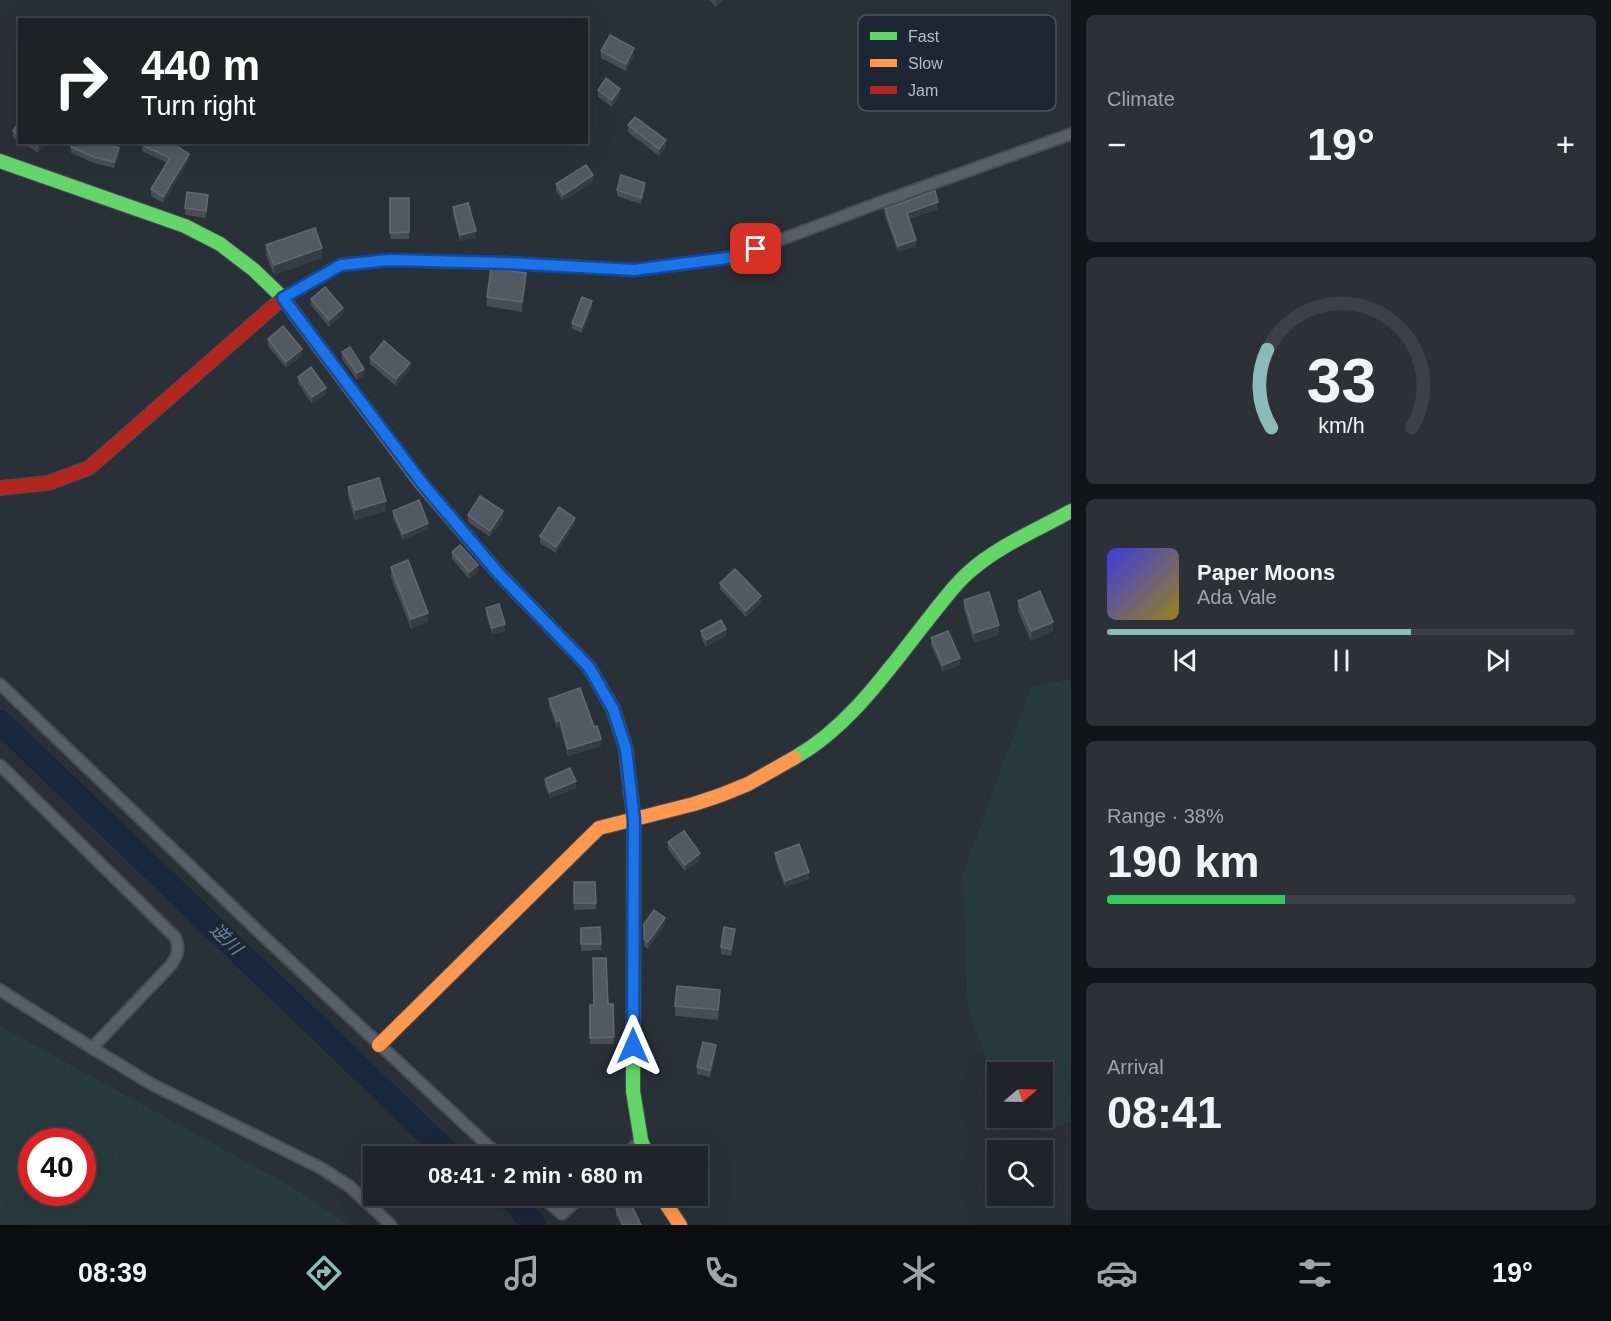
<!DOCTYPE html>
<html lang="en">
<head>
<meta charset="utf-8">
<style>
	:root { --surface:#20242a; --page:#2d3036; --text:#f1f3f6; --muted:#a2a4a8; --line:#3d4147; --accent:#8bbbb9 }
	body { margin:0; font-family:Helvetica,"Noto Sans JP",sans-serif; background:var(--page); color:var(--text); height:100vh; display:flex; flex-direction:column; font-size:22px; white-space:nowrap }
	* { box-sizing:border-box; margin:0 }
	p { font-size:20px; color:var(--muted) }
	.icon { flex:none; width:33px; height:33px; fill:none; stroke:currentColor; stroke-width:2; stroke-linecap:round; stroke-linejoin:round }
	.map { position:relative; flex:1; overflow:hidden }
	.side { display:flex; flex-direction:column; gap:15px; padding:15px; background:#121417; width:540px }
	.side>* { flex:none }
	.hud { position:absolute; left:18px; top:18px; width:570px; height:126px; border-radius:0px; box-shadow:0 6px 24px #0002,0 0 0 2px var(--line); background:#202124; color:#fff; overflow:hidden }
	.needle { width:39px; rotate:71deg }
	.fabs { position:absolute; left:987px; top:1062px; display:grid; gap:12px }
	.fabs a { display:grid; place-items:center; width:66px; height:66px; border-radius:0px; background:var(--surface); box-shadow:0 6px 24px #0002,0 0 0 2px var(--line); font-size:30px }
	.speed { position:absolute; left:18px; top:1128px; display:flex; gap:12px; font-size:30px; font-weight:700; text-align:center }
	.speed>* { display:grid; place-content:center; width:78px; height:78px; border-radius:50%; background:var(--surface); box-shadow:0 6px 24px #0002,0 0 0 2px var(--line); line-height:1 }
	.speed .limit { border:9px solid #d22; background:#fff; color:#111 }
	.pin { position:absolute; display:grid; place-items:center; width:51px; height:51px; color:#fff; margin:-26px; border-radius:12px; box-shadow:0 3px 9px #0006 }
	.me { position:absolute; width:66px; margin:-33px; rotate:0deg; stroke-linejoin:round; filter:drop-shadow(0 0 4px #0008) }
	.turn { display:flex; align-items:center; gap:21px; height:126px; padding:0 24px; font-size:27px }
	.turn .icon { width:78px; height:78px; stroke-width:2.5 }
	.turn b { display:block; font-size:42px; line-height:51px }
	.big { font-size:45px; font-weight:700; line-height:1.1 }
	.side .card { flex:1; display:flex; flex-direction:column; justify-content:center; gap:9px; min-width:0; padding:0 21px; border-radius:9px; background:var(--page) }
	.side .dial { align-items:center; gap:0 }
	.dial svg { height:156px; overflow:visible; fill:none; stroke:var(--line); stroke-width:7; stroke-linecap:round; text-anchor:middle }
	.dial text { fill:var(--text); stroke:none }
	.song { display:flex; align-items:center; gap:18px }
	.cover { width:72px; height:72px; border-radius:9px; background:linear-gradient(135deg,hsl(240 70% 55%),hsl(50 70% 35%)) }
	.played { height:6px; border-radius:3px; background:linear-gradient(90deg,var(--accent) 65%,var(--line) 65%) }
	.keys { display:flex; justify-content:space-around; direction:ltr }
	.heat { display:flex; justify-content:space-between; align-items:center; font-size:33px; direction:ltr }
	.charge { height:9px; border-radius:4px; background:linear-gradient(90deg,#34c759 38%,var(--line) 0) }
	.trip { position:absolute; left:363px; top:1146px; width:345px; height:60px; border-radius:0px; background:var(--surface); box-shadow:0 6px 24px #0002,0 0 0 2px var(--line); font-weight:700; line-height:60px; text-align:center }
	.tab-bar { display:flex; height:96px; justify-content:space-around; align-items:center; background:#0d0e11; color:var(--muted) }
	.tab-bar .icon { width:42px; height:42px }
	.tab-bar .active { color:var(--accent) }
	.tab-bar b { font-size:27px; color:var(--text) }
	main { display:flex; flex:1; min-height:0 }
	.map>svg:first-child { display:block }
	.green { fill:#273a3e; fill-rule:evenodd }
	.lines { fill:none; stroke-linecap:round; stroke-linejoin:round }
	.river { stroke:#19273c; stroke-width:24 }
	.street-casing { stroke:#484c55; stroke-width:14 }
	.fast-casing { stroke:#484c55; stroke-width:16 }
	.slow-casing { stroke:#484c55; stroke-width:16 }
	.jam-casing { stroke:#484c55; stroke-width:16 }
	.street { stroke:#5a5e66; stroke-width:10 }
	.fast { stroke:#63d668; stroke-width:14 }
	.slow { stroke:#ff974d; stroke-width:14 }
	.jam { stroke:#b3261e; stroke-width:14 }
	.wall { fill:#474c55 }
	.shaded-wall { fill:#373c44 }
	.building { fill:#535861; stroke:#626872; stroke-width:1.5 }
	.route-casing { stroke:#114b97; stroke-width:15 }
	.route { stroke:#1a73e8; stroke-width:10 }
	.labels { text-anchor:middle; stroke-width:6; stroke-linejoin:round; paint-order:stroke }
	.water-label { font-size:18px; font-style:italic; fill:#6d86a8; stroke:#1d2633 }
	.key { fill:#1d2633; stroke:#4a5360; stroke-width:1.5 }
	.key-label { font-size:16px; fill:#b4bcc9 }
</style>
</head>
<body>
<main>
<div class="map">
<svg width="1071" height="1225" viewBox="0 0 1071 1225">
	<rect width="100%" height="100%" fill="#2a3038"/>
	<g class="green">
		<polygon points="1069,679 1071,681 1071,1121 1042,1133 1027,1118 1042,1118 1042,1072 998,1072 997,1088 995,1085 967,1005 963,874 1031,687"/>
		<path d="M0 1026 294 1188 349 1225H0ZM32 1142H82V1192H32Z"/>
	</g>
	<g class="lines">
		<g class="river">
			<polyline points="0,722 451,1156"/>
			<polyline points="504,1196 514,1200 534,1225"/>
		</g>
		<g class="street-casing">
			<g id="street">
				<polyline points="283,298 341,265 389,260 506,263 634,270 735,257 881,202 1071,134"/>
				<polyline points="0,684 260,933 499,1156"/>
				<path d="M0 765 175 937C180 949 178 955 171 965L92 1048"/>
				<polyline points="0,990 92,1048 153,1085 321,1168 349,1186 391,1225"/>
				<polyline points="624,1156 641,1140"/>
				<polyline points="541,1196 562,1214 582,1196"/>
			</g>
		</g>
		<g class="fast-casing">
			<g id="fast">
				<polyline points="0,161 185,226 220,244 254,270 283,298 320,348"/>
				<path d="M794 758C851 726 890 667 930 617 942 602 954 585 969 572 998 546 1037 530 1071 511"/>
				<polyline points="627,761 634,820 633,1091 641,1140 647,1156"/>
			</g>
		</g>
		<g class="slow-casing">
			<g id="slow">
				<polyline points="320,348 421,483 499,574 589,667 613,709 626,749 627,761"/>
				<polyline points="379,1045 599,828 694,804 721,795 748,784 794,758"/>
				<polyline points="661,1196 680,1225"/>
			</g>
		</g>
		<g class="jam-casing">
			<polyline id="jam" points="0,488 48,483 89,468 283,298"/>
		</g>
		<use href="#street" class="street"/>
		<use href="#fast" class="fast"/>
		<use href="#slow" class="slow"/>
		<use href="#jam" class="jam"/>
	</g>
	<g class="wall">
		<polygon points="709,0 723,0 716,7"/>
		<polygon points="601,51 634,55 626,71 601,58"/>
		<polygon points="598,90 620,95 612,107 598,97"/>
		<polygon points="20,120 20,141 13,138 13,131"/>
		<polygon points="628,125 666,147 659,156 628,132"/>
		<polygon points="21,142 44,142 38,153"/>
		<polygon points="142,145 175,145 189,160 163,203 151,196 151,189 167,163 142,151"/>
		<polygon points="71,147 119,154 114,168 94,163 71,153"/>
		<polygon points="593,182 563,201 556,191 556,184"/>
		<polygon points="617,190 645,190 641,204 617,196"/>
		<rect x="390" y="198" width="19" height="41"/>
		<polygon points="208,202 206,218 185,215 185,208"/>
		<polygon points="453,207 476,237 460,241 453,213"/>
		<polygon points="885,209 938,209 909,219 916,246 898,252 885,216"/>
		<polygon points="266,245 322,258 274,275 266,255"/>
		<polygon points="526,283 522,312 487,306 487,297"/>
		<polygon points="311,299 343,314 329,327 311,305"/>
		<polygon points="592,308 582,333 572,329 572,323"/>
		<polygon points="268,339 302,355 286,368 268,346"/>
		<polygon points="342,352 364,376 357,380 342,359"/>
		<polygon points="370,358 410,369 396,386 370,364"/>
		<polygon points="298,377 326,394 312,404 298,383"/>
		<polygon points="348,487 386,511 355,520 348,497"/>
		<polygon points="393,511 428,529 403,540 393,518"/>
		<polygon points="468,515 503,518 490,537 468,522"/>
		<polygon points="575,524 556,553 540,543 540,536"/>
		<polygon points="452,552 478,572 469,579 452,559"/>
		<polygon points="391,567 428,622 411,629 391,577"/>
		<polygon points="720,583 761,603 746,617 720,589"/>
		<polygon points="964,600 999,635 974,643 964,609"/>
		<polygon points="1018,601 1053,631 1031,641 1018,611"/>
		<polygon points="486,608 505,631 492,634 486,615"/>
		<polygon points="701,631 726,635 706,647 701,637"/>
		<polygon points="931,638 960,665 943,672 931,645"/>
		<polygon points="549,699 594,727 601,746 568,756 560,727 557,728 549,706"/>
		<polygon points="545,779 576,788 550,798 545,785"/>
		<polygon points="668,842 700,860 685,871 668,849"/>
		<polygon points="775,853 809,879 785,887 775,859"/>
		<polygon points="574,882 596,903 596,909 574,910"/>
		<polygon points="644,924 665,924 648,949 644,946"/>
		<polygon points="600,927 601,950 581,951 581,928"/>
		<polygon points="735,935 731,956 721,954 721,947"/>
		<polygon points="720,1000 718,1020 675,1016 675,1006"/>
		<polygon points="613,1004 614,1044 590,1044 590,1005"/>
		<polygon points="716,1052 710,1077 697,1074 697,1067"/>
		<polygon points="707,1186 706,1203 688,1202 688,1196"/>
		<polygon points="616,1208 641,1225 621,1225 616,1215"/>
	</g>
	<g class="shaded-wall">
		<polygon points="716,0 723,0 716,7"/>
		<polygon points="634,48 634,55 626,71 626,64"/>
		<polygon points="620,89 620,95 612,107 612,100"/>
		<polygon points="666,140 666,147 659,156 659,149"/>
		<polygon points="40,142 44,142 38,153 38,146"/>
		<polygon points="119,148 119,154 114,168 114,162"/>
		<polygon points="189,154 189,160 163,203 163,197"/>
		<polygon points="593,175 593,182 563,201 563,195"/>
		<polygon points="645,183 645,190 641,204 641,198"/>
		<polygon points="938,202 938,209 907,219 907,213"/>
		<polygon points="476,231 476,237 460,241 460,235"/>
		<polygon points="916,240 916,246 898,252 898,246"/>
		<polygon points="322,248 322,258 274,275 274,265"/>
		<polygon points="526,273 526,283 522,312 522,302"/>
		<polygon points="592,301 592,308 582,333 582,327"/>
		<polygon points="343,308 343,314 329,327 329,320"/>
		<polygon points="302,349 302,355 286,368 286,362"/>
		<polygon points="410,363 410,369 396,386 396,379"/>
		<polygon points="364,369 364,376 357,380 357,373"/>
		<polygon points="326,388 326,394 312,404 312,397"/>
		<polygon points="386,501 386,511 355,520 355,510"/>
		<polygon points="503,511 503,518 490,537 490,531"/>
		<polygon points="575,518 575,524 556,553 556,547"/>
		<polygon points="428,523 428,529 403,540 403,534"/>
		<polygon points="478,565 478,572 469,579 469,572"/>
		<polygon points="761,596 761,603 746,617 746,611"/>
		<polygon points="428,613 428,622 411,629 411,619"/>
		<polygon points="1053,622 1053,631 1031,641 1031,631"/>
		<polygon points="505,624 505,631 492,634 492,628"/>
		<polygon points="999,625 999,635 974,643 974,633"/>
		<polygon points="726,629 726,635 706,647 706,640"/>
		<polygon points="960,658 960,665 943,672 943,665"/>
		<polygon points="560,720 560,727 557,728 557,721"/>
		<polygon points="601,739 601,746 568,756 568,749"/>
		<polygon points="576,781 576,788 550,798 550,792"/>
		<polygon points="700,853 700,860 685,871 685,865"/>
		<polygon points="809,872 809,879 785,887 785,881"/>
		<polygon points="665,918 665,924 648,949 648,942"/>
		<polygon points="735,929 735,935 731,956 731,949"/>
		<polygon points="720,990 720,1000 718,1020 718,1010"/>
		<polygon points="716,1045 716,1052 710,1077 710,1070"/>
	</g>
	<g class="building">
		<polygon points="610,35 634,48 626,64 601,51"/>
		<polygon points="606,78 620,89 612,100 598,90"/>
		<polygon points="635,117 666,140 659,149 628,125"/>
		<polygon points="20,120 20,135 13,131"/>
		<polygon points="32,142 40,142 38,146"/>
		<polygon points="73,142 102,142 119,148 114,162 94,157 71,147"/>
		<polygon points="143,142 173,142 172,143 189,154 163,197 151,189 170,158 142,145"/>
		<polygon points="586,165 593,175 563,195 556,184"/>
		<polygon points="621,175 645,183 641,198 617,190"/>
		<polygon points="935,191 938,202 907,213 916,240 898,246 885,209"/>
		<polygon points="187,192 208,195 206,211 185,208"/>
		<polygon points="390,198 409,198 409,232 390,233"/>
		<polygon points="468,203 476,231 460,235 453,207"/>
		<polygon points="315,228 322,248 274,265 266,245"/>
		<polygon points="491,268 526,273 522,302 487,297"/>
		<polygon points="325,287 343,308 329,320 311,299"/>
		<polygon points="582,297 592,301 582,327 572,323"/>
		<polygon points="283,326 302,349 286,362 268,339"/>
		<polygon points="384,341 410,363 396,379 370,358"/>
		<polygon points="350,347 364,369 357,373 342,352"/>
		<polygon points="311,367 326,388 312,397 298,377"/>
		<polygon points="379,478 386,501 355,510 348,487"/>
		<polygon points="480,496 503,511 490,531 468,515"/>
		<polygon points="419,500 428,523 403,534 393,511"/>
		<polygon points="559,507 575,518 556,547 540,536"/>
		<polygon points="460,545 478,565 469,572 452,552"/>
		<polygon points="408,560 428,613 411,619 391,567"/>
		<polygon points="735,569 761,596 746,611 720,583"/>
		<polygon points="1040,591 1053,622 1031,631 1018,601"/>
		<polygon points="989,592 999,625 974,633 964,600"/>
		<polygon points="499,604 505,624 492,628 486,608"/>
		<polygon points="721,620 726,629 706,640 701,631"/>
		<polygon points="948,631 960,658 943,665 931,638"/>
		<polygon points="580,688 594,727 597,726 601,739 568,749 560,720 557,721 549,699"/>
		<polygon points="570,768 576,781 550,792 545,779"/>
		<polygon points="684,831 700,853 685,865 668,842"/>
		<polygon points="799,844 809,872 785,881 775,853"/>
		<polygon points="574,882 595,882 596,903 574,903"/>
		<polygon points="654,910 665,918 648,942 644,939 644,924"/>
		<polygon points="600,927 601,944 581,944 581,928"/>
		<polygon points="724,927 735,929 731,949 721,947"/>
		<polygon points="593,958 606,958 608,1004 613,1004 614,1037 590,1038 590,1005 594,1005"/>
		<polygon points="677,986 720,990 718,1010 675,1006"/>
		<polygon points="703,1042 716,1045 710,1070 697,1067"/>
		<polygon points="698,1185 707,1186 706,1197 688,1196 698,1196"/>
		<polygon points="630,1202 641,1225 623,1225 616,1208"/>
	</g>
	<g class="lines">
		<g class="route-casing">
			<polyline id="route" points="633,1046 634,820 626,749 613,709 589,667 499,574 422,483 283,298 341,265 389,260 506,263 634,270 735,257 756,249"/>
		</g>
		<use href="#route" class="route"/>
	</g>
	<g class="labels">
		<g class="water-label">
			<text transform="translate(226 939) rotate(44)" y="6">逆川</text>
		</g>
	</g>
	<rect x="858" y="15" width="198" height="96" rx="9" class="key"/>
	<rect x="870" y="32" width="27" height="8" fill="#63d668"/>
	<rect x="870" y="59" width="27" height="8" fill="#ff974d"/>
	<rect x="870" y="86" width="27" height="8" fill="#b3261e"/>
	<g class="key-label">
		<text x="908" y="42">Fast</text>
		<text x="908" y="69">Slow</text>
		<text x="908" y="96">Jam</text>
	</g>
</svg>
<div class="fabs">
<a><svg class="needle" viewBox="-14 -14 28 28"><path d="M0-13l5 13h-10z" fill="#e53935"/><path d="M0 13l5-13h-10z" fill="#a2a4a8"/></svg></a>
<a><svg class="icon" aria-label="search" viewBox="0 0 24 24"><circle cx="10" cy="10" r="6"/><path d="M15 15l6 6"/></svg></a>
</div>
<div class="speed"><div class="limit">40</div></div>
<div class="pin" style="left:756px;top:249px;background:#d93025"><svg class="icon" aria-label="arrive" viewBox="0 0 24 24"><path d="M6 21V4h12l-3 4 3 4H6"/></svg></div>
<svg class="me" style="left:633px;top:1046px" viewBox="-20 -20 40 40"><path d="M0-17L14 15 0 8-14 15z" fill="#1a73e8" stroke="#fff" stroke-width="4"/></svg>
<div class="trip">08:41 · 2 min · 680 m</div>
<div class="hud">
<div class="turn"><svg class="icon" aria-label="right" viewBox="0 0 24 24"><path d="M7 20v-9h11M14 6l5 5-5 5"/></svg><div><b>440 m</b>Turn right</div></div>
</div>
</div>
<section class="side">
<div class="card"><p>Climate</p>
<div class="heat"><a>−</a><b class="big">19°</b><a>+</a></div>
</div>
<div class="card dial"><svg viewBox="0 0 100 80">
<path d="M14 69A42 42 0 1 1 86 69"/>
<path d="M14 69A42 42 0 0 1 12 29" stroke="#8bbbb9"/>
<text x="50" y="56" font-size="32" font-weight="700">33</text>
<text x="50" y="72" font-size="11">km/h</text>
</svg></div>
<div class="card">
<div class="song"><i class="cover"></i><div><b>Paper Moons</b><p>Ada Vale</p></div></div>
<div class="played"></div>
<div class="keys"><svg class="icon" aria-label="previous" viewBox="0 0 24 24"><path d="M18 5L8 12l10 7zM5 5v14"/></svg><svg class="icon" aria-label="pause" viewBox="0 0 24 24"><path d="M8 5v14M16 5v14"/></svg><svg class="icon" aria-label="next" viewBox="0 0 24 24"><path d="M6 5l10 7-10 7zM19 5v14"/></svg></div>
</div>
<div class="card"><p>Range · 38%</p><b class="big">190 km</b><div class="charge"></div></div>
<div class="card"><p>Arrival</p><b class="big">08:41</b></div>
</section>
</main>
<nav class="tab-bar">
<b>08:39</b>
<svg class="icon active" aria-label="directions" viewBox="0 0 24 24"><path d="M12 3l9 9-9 9-9-9zM9 14v-3h6M13 9l2 2-2 2"/></svg>
<svg class="icon" aria-label="music" viewBox="0 0 24 24"><path d="M9 18V5l10-2v13"/><circle cx="6" cy="18" r="3"/><circle cx="16" cy="16" r="3"/></svg>
<svg class="icon" aria-label="phone" viewBox="0 0 24 24"><path d="M5 4h4l2 5-3 2q2 4 5 5l2-3 5 2v4C11 20 4 13 5 4z"/></svg>
<svg class="icon" aria-label="climate" viewBox="0 0 24 24"><path d="M12 3v18M4 7l16 10M4 17L20 7"/></svg>
<svg class="icon" aria-label="car" viewBox="0 0 24 24"><path d="M5 17H2v-5l4-1 3-4h7l3 4 3 1v5h-3M9 17h6M6 11h13"/><circle cx="7" cy="17" r="2"/><circle cx="17" cy="17" r="2"/></svg>
<svg class="icon" aria-label="filters" viewBox="0 0 24 24"><path d="M4 7h16M4 17h16"/><circle cx="9" cy="7" r="2"/><circle cx="15" cy="17" r="2"/></svg>
<b>19°</b>
</nav>
</body>
</html>
